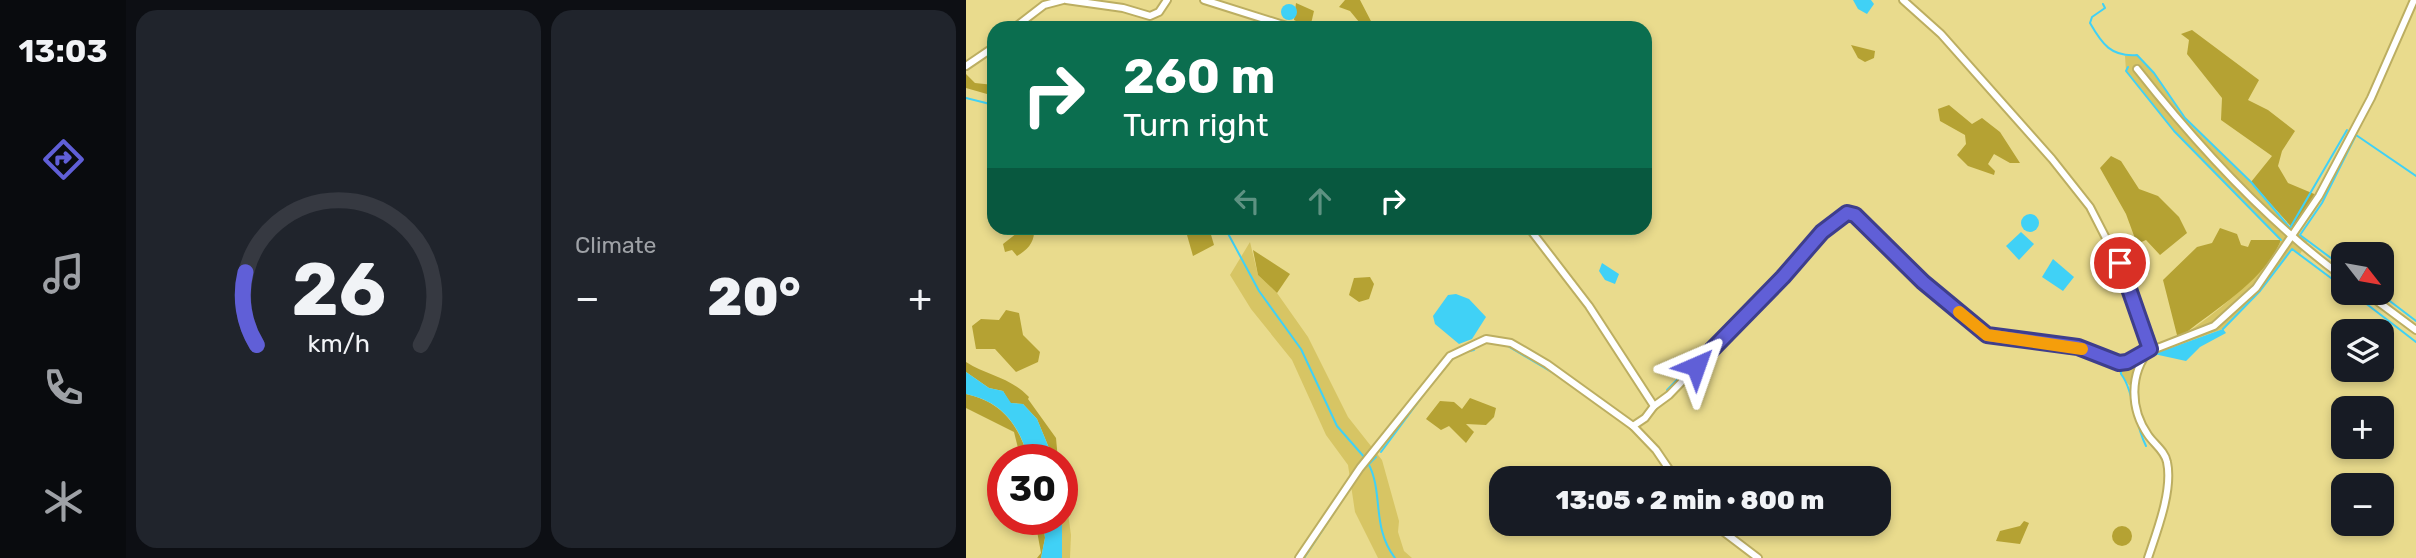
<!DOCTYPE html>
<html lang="en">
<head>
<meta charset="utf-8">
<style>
	:root { --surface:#171b24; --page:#20242c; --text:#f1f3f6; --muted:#9ea1a6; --line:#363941; --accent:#605fd7 }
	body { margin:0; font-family:Rubik,sans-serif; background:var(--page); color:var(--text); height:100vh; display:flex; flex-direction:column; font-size:26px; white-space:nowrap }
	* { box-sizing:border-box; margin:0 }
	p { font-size:23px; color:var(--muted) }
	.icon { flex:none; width:38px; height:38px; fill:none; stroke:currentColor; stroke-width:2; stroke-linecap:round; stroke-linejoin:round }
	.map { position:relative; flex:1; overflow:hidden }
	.drawer { display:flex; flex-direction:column; gap:10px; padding:10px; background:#0d0f14; width:840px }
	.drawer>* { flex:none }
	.guide { position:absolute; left:21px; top:21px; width:665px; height:214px; border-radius:21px; box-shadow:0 4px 10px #0003; background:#0b6e4f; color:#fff; overflow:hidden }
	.needle { width:46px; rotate:121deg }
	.fabs { position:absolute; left:1365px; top:242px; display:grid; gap:14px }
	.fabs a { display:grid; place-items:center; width:63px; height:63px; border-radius:14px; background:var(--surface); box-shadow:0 4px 10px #0003; font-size:35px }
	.speed { position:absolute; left:21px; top:444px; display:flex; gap:14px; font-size:35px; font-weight:700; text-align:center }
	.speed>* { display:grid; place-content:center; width:91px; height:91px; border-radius:50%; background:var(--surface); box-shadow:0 4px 10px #0003; line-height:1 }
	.speed .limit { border:10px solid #d22; background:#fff; color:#111 }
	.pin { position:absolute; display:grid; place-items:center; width:60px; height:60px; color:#fff; margin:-30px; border:4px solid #fff; border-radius:50%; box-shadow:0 2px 7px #0007 }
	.me { position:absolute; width:77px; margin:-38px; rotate:43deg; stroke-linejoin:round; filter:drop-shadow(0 0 5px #0008) }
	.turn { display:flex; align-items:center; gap:24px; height:147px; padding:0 21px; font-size:32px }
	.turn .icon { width:91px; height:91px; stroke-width:2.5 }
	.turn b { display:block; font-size:49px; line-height:60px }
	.lanes { display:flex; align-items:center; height:66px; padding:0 21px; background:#0003; justify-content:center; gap:35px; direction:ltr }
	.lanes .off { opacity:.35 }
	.big { font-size:52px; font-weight:800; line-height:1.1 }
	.drawer .tile { flex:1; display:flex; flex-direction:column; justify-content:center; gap:10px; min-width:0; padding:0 24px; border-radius:21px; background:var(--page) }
	.drawer .dial { align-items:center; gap:0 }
	.dial svg { height:182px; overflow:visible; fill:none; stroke:var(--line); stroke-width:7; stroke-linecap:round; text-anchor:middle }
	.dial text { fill:var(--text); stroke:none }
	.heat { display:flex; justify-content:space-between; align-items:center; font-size:38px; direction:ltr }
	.drawer .tiles { flex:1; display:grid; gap:10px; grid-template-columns:repeat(2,1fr) }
	.trip { position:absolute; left:523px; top:466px; width:402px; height:70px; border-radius:21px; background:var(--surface); box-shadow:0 4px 10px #0003; font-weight:800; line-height:70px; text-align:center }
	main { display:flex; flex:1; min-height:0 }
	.dock { display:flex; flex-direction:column; width:126px; justify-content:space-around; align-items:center; background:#090b0e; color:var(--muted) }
	.dock .icon { width:49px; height:49px }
	.dock .current { color:var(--accent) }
	.dock b { font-size:32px; color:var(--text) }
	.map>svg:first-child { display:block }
	.green { fill:#d7c564 }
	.forest { fill:#b5a233 }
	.water { fill:#40d1f6 }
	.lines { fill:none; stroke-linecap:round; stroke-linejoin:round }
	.stream { stroke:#40d1f6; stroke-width:2 }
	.minor-casing { stroke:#bcae61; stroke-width:10 }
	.minor { stroke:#fff; stroke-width:6 }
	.route-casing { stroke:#3e3e8c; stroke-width:18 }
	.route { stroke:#605fd7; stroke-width:12 }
	.slow { stroke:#f59e0b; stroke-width:12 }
</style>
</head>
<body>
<main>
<nav class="dock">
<b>13:03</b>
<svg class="icon current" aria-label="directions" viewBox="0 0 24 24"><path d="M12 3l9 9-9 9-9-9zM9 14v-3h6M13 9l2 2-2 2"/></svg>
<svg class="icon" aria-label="music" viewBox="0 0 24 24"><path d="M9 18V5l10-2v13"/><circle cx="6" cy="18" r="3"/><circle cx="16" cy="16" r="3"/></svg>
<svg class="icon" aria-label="phone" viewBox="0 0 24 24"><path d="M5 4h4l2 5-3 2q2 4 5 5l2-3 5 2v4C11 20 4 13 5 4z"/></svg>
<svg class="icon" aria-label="climate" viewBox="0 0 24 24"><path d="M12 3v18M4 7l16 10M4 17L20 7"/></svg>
</nav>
<section class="drawer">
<div class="tiles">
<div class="tile dial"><svg viewBox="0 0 100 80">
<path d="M14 69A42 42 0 1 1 86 69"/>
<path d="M14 69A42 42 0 0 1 9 37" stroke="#605fd7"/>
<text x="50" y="56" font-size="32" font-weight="700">26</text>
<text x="50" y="72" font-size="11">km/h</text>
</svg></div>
<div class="tile"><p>Climate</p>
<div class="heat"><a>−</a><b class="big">20°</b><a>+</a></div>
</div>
</div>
</section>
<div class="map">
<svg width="1450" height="558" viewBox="0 0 1450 558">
	<rect width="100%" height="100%" fill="#e9db8d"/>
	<g class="green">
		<path d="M1171 55 1188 73 1219 118 1285 182 1324 228 1342 241 1334 254 1326 249 1294 291 1257 329 1189 353 1184 349 1173 365 1168 385H1163L1152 371 1153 363C1166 362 1175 354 1187 348 1195 344 1205 342 1213 338 1242 320 1303 271 1315 240L1208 131 1160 71 1159 56Z"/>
		<polygon points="284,242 292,275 311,293 342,337 382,417 416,460 433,521 432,532 438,551 446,558 412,558 389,512 382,465 360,435 326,360 285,309 264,275"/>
		<polygon points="96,471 105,535 104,558 96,558"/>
	</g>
	<g class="forest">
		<polygon points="379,0 394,0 407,25 405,28 398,28 384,11 373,7"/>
		<polygon points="330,3 348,11 344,28 328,20"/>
		<polygon points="1226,30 1293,80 1282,100 1302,110 1329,131 1316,151 1312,166 1322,183 1353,196 1330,232 1285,182 1306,156 1255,120 1256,98 1221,54 1223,40 1215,34"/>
		<polygon points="885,45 909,51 908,58 899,62 892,58"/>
		<polygon points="0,74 9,83 28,85 28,96 0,88"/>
		<polygon points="983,105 1006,124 1016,118 1034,132 1054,163 1044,163 1028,154 1022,164 1029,171 1028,175 1002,166 991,155 1000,144 999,135 974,121 972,109"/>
		<polygon points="1145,156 1155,161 1173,189 1192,196 1213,217 1221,233 1194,255 1180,240 1171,244 1160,214 1134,168"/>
		<polygon points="219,228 243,228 248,245 227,256"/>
		<path d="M1254 228 1271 234 1275 245 1282 247 1285 240H1315C1297 283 1247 310 1212 339L1197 280 1231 247 1246 243Z"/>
		<path d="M56 229 68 232C68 243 61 250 51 256L46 250 39 252 37 244Z"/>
		<polygon points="287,250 324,274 311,293 292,275"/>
		<polygon points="404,277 408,284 403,299 393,302 383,295 388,278"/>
		<polygon points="40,310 53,313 57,335 74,352 72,362 50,372 29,349 10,349 6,326 15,319 33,320"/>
		<path d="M0 362C22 376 44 377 63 397L62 399 90 438 92 460H88L71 419 57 404 44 403 37 391 23 388 0 372Z"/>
		<path d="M0 394C37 402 53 426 63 460H55L48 432 0 408Z"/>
		<polygon points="504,398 530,408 528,417 520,425 500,424 508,432 500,443 483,426 475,430 460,419 474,401 488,402 496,409"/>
		<polygon points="69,520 77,520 79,538 75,558 71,558 75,553"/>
		<polygon points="1058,521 1063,523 1054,544 1030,541 1034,531 1054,526"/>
		<circle cx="1156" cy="536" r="10"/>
	</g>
	<g class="water">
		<polygon points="887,0 905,0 908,4 901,14 892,9"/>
		<circle cx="323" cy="12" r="8"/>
		<circle cx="1064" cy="223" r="9"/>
		<polygon points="1055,232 1068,244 1053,260 1040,246"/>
		<polygon points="1087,259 1108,277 1097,291 1076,277"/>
		<polygon points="636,263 653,274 649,284 639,280 633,271"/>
		<polygon points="490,294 503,299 520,317 506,339 493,344 469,324 467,316 482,295"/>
		<polygon points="1257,329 1260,333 1234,347 1220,361 1188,354"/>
		<path d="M0 372 23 388 37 391 45 403 57 404 71 419 88 460H63C53 425 37 402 0 394Z"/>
		<polygon points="96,497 96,558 75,558 79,538 77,520 96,520"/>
	</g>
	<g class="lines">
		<g class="stream">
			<path d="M1137 4 1139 8 1126 17 1124 23C1136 44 1145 57 1171 55L1188 73 1219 118 1285 182 1324 228 1381 130"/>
			<polyline points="1162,67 1160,71 1208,131 1315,240"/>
			<polyline points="0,98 28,105"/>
			<polyline points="879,218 890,222 950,280"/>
			<polyline points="259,228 293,291 335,349 371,426 399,458"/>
			<polyline points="855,229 880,208 889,207 916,237 1015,325 1024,331 1073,337"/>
			<polyline points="1377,267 1334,235 1356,203 1390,135 1450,176"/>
			<polyline points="962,291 1021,340 1109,351 1148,368"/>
			<polyline points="1385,292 1450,342"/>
			<polyline points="1412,292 1450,321"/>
			<polyline points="799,304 864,230"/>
			<polyline points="1257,329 1294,291 1326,249 1377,287"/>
			<polyline points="773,330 791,312"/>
			<polyline points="751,339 780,311"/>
			<polyline points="540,345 589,374"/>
			<polyline points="751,350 768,334"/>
			<polyline points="499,352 508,350"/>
			<polyline points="659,355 678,385"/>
			<polyline points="1181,358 1188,354"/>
			<path d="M1155 369V374C1168 391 1168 423 1180 446"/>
			<polyline points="464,386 487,358"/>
			<polyline points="701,390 742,348"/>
			<polyline points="705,398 728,374"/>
			<polyline points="415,452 461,390"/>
			<path d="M402 463C418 492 405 527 429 558"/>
			<polyline points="396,471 410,457"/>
			<polyline points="338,558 389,481"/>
		</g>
		<g class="minor-casing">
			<g id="minor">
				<polyline points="100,0 157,8 184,16 193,12 201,0"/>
				<polyline points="238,0 327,28"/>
				<path d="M937 0 975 34 1086 159 1124 207 1163 283 1184 349C1163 374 1164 409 1182 435 1188 444 1199 451 1201 462 1207 490 1191 531 1182 558"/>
				<polyline points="48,28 78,5 97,0"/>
				<polyline points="0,66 28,47"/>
				<path d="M1171 69C1231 145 1299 220 1377 277"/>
				<polyline points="563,228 623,306 688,406 679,418 667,426 690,450 709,478"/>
				<polyline points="1399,292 1450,330"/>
				<polyline points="688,406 703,395 817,277 856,232 881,213 889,215 956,282 1021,335 1112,347 1153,363 1248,326 1290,288 1353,196 1405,98 1448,0"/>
				<polyline points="746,523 792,558"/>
				<polyline points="333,558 394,468 484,356 520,339 545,343 581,364 667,426"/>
			</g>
		</g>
		<use href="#minor" class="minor"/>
	</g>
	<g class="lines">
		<g class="route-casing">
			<polyline id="route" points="730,366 817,277 856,232 881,213 889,215 957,282 1021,335 1112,347 1153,363 1161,362 1184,349 1154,263"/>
		</g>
		<use href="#route" class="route"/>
		<polyline class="slow" points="993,312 1021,335 1116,349"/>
	</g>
</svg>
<div class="fabs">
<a><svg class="needle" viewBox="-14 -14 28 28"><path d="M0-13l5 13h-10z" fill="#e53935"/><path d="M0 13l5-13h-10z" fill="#9ea1a6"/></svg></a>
<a><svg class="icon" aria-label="layers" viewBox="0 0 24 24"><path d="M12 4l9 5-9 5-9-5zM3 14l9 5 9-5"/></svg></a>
<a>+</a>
<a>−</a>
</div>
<div class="speed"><div class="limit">30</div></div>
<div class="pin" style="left:1154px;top:263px;background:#d93025"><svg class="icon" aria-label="arrive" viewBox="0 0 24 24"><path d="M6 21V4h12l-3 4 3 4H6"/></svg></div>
<svg class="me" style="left:730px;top:366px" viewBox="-20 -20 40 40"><path d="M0-17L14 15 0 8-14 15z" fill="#605fd7" stroke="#fff" stroke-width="4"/></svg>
<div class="trip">13:05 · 2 min · 800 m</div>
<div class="guide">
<div class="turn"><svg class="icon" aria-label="right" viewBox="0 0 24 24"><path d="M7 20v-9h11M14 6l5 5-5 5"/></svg><div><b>260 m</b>Turn right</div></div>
<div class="lanes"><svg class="icon off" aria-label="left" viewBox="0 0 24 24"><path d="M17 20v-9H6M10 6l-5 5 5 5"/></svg><svg class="icon off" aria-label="ahead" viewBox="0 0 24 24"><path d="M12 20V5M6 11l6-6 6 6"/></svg><svg class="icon" aria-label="right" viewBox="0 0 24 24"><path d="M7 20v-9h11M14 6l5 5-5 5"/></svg></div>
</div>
</div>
</main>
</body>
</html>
